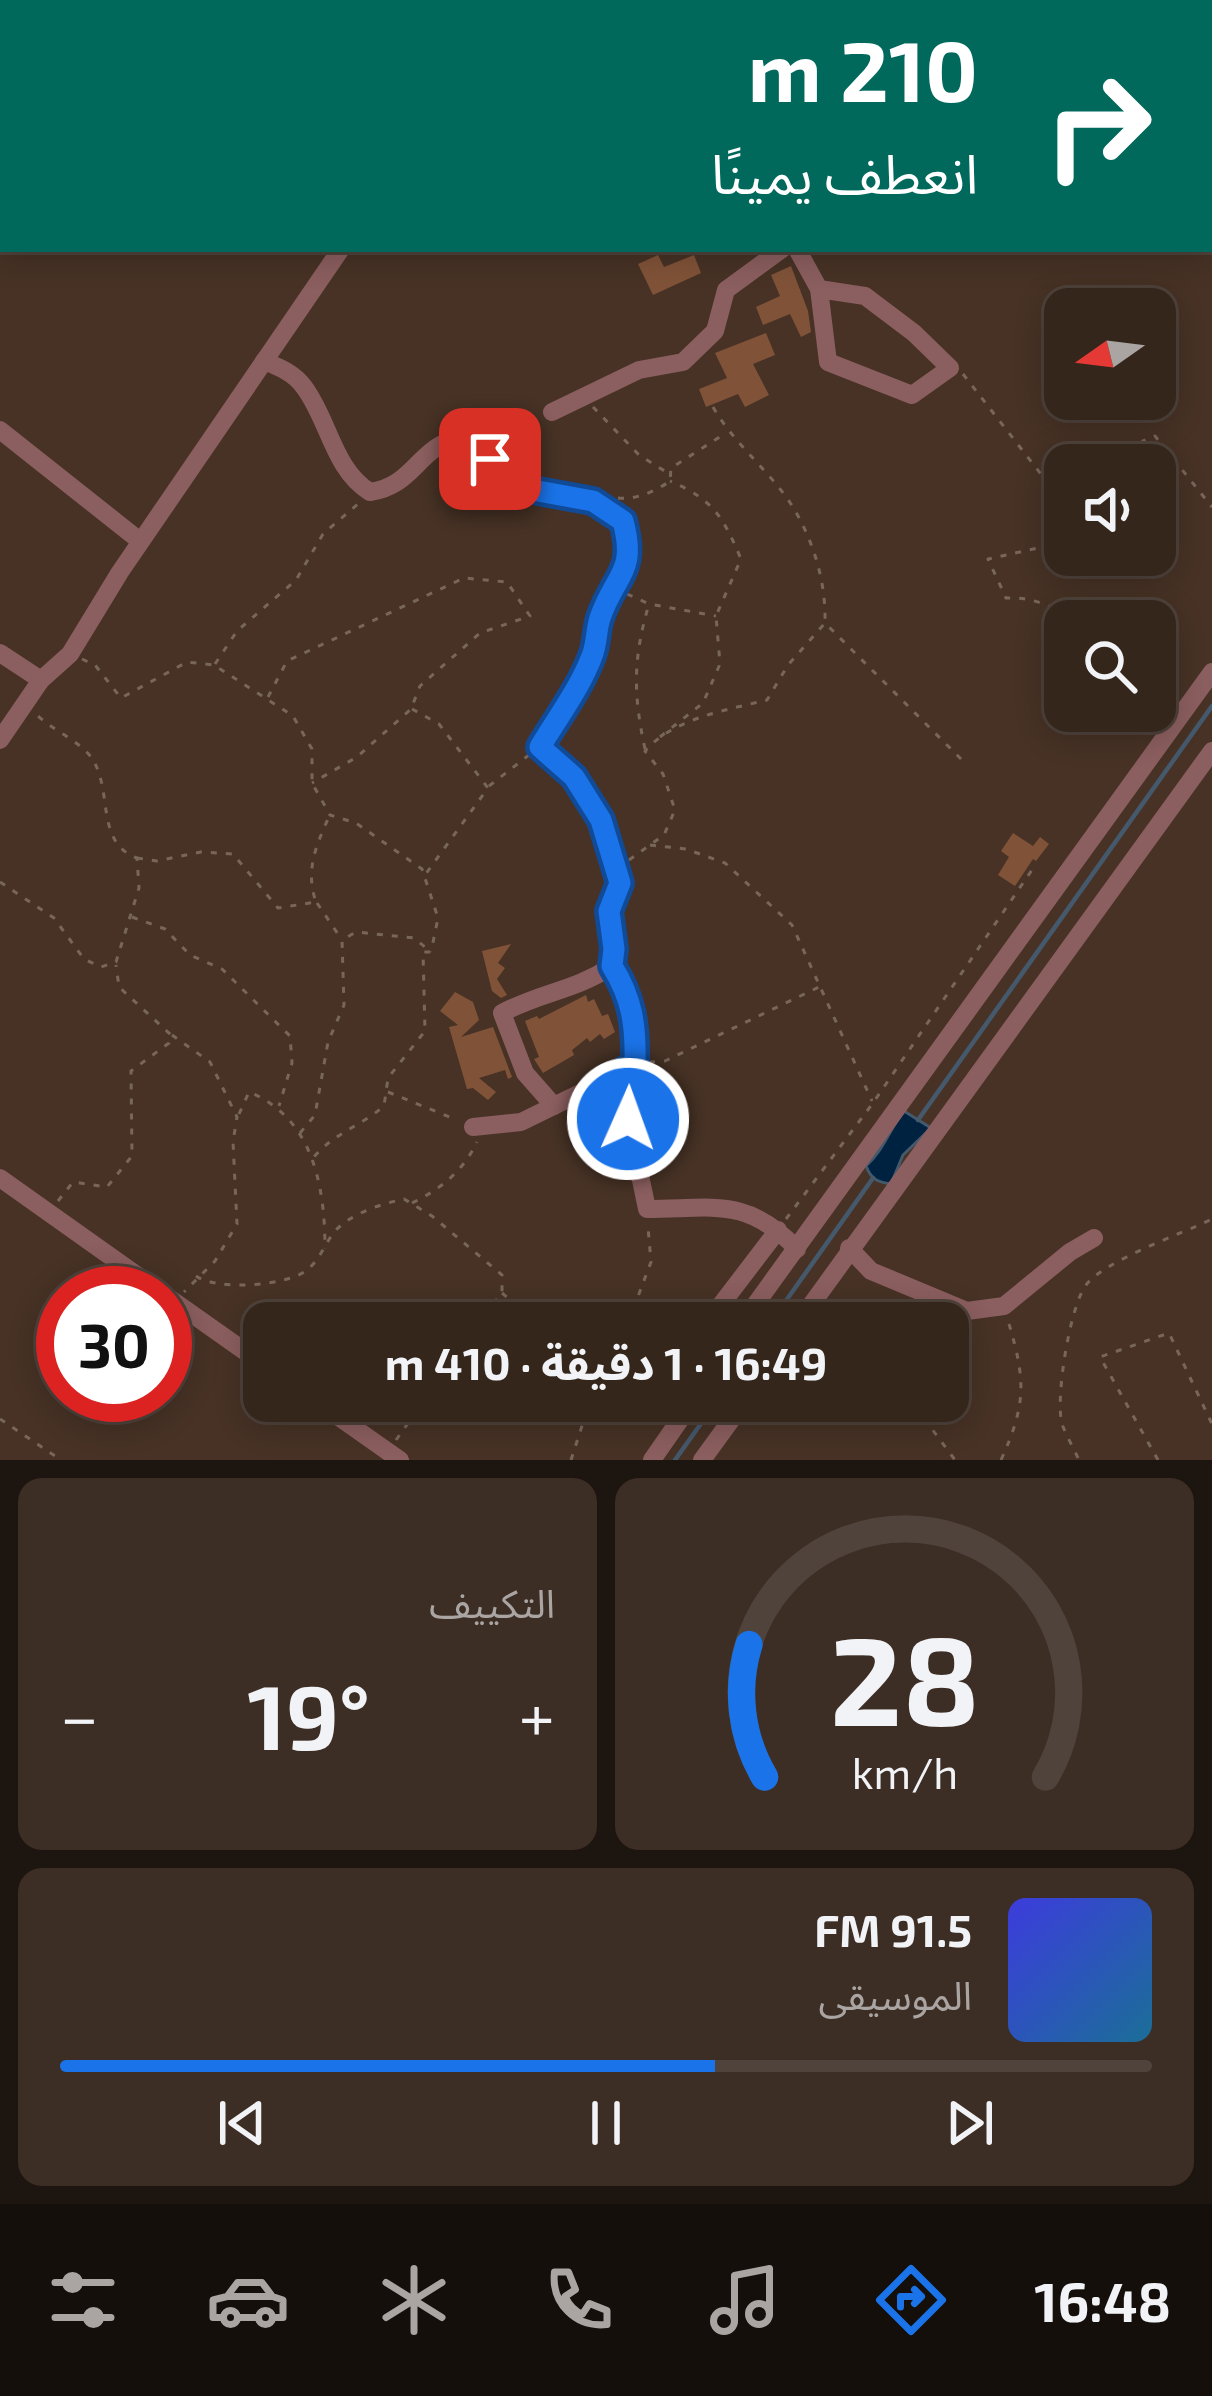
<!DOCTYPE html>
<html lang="ar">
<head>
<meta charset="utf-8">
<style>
	:root { --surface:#35261c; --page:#3d2e25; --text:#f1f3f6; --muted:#aaa5a3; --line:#4f433b; --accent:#1a73e8 }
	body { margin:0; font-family:"Exo 2","Noto Sans Arabic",sans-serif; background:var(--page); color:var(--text); direction:rtl; height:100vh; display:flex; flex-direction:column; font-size:45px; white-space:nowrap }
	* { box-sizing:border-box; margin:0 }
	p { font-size:39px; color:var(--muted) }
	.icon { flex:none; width:66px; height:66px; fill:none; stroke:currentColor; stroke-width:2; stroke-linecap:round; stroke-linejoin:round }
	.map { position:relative; height:1460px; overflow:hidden; direction:ltr }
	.panel { display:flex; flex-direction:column; gap:18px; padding:18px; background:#1d150f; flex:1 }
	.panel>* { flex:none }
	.banner { position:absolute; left:0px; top:0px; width:1212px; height:252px; box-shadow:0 6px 30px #0003,0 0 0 3px var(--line); direction:rtl; background:#00695c; color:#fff; overflow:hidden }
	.needle { width:78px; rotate:256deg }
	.buttons { position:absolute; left:1044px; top:288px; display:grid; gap:24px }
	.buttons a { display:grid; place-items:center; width:132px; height:132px; border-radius:24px; background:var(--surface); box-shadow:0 6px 30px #0003,0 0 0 3px var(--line); font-size:60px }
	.speed { position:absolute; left:36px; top:1266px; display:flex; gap:24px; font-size:60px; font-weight:700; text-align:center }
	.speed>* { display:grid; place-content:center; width:156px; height:156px; border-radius:50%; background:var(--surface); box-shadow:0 6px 30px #0003,0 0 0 3px var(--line); line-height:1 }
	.speed .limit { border:18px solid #d22; background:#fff; color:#111 }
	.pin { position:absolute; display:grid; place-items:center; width:102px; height:102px; color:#fff; margin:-51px; border-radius:24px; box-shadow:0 6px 18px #0006 }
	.me { position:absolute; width:132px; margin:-66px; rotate:2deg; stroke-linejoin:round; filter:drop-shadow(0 0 9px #0008) }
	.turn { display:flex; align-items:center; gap:42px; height:252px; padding:0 36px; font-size:54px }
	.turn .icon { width:156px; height:156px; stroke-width:2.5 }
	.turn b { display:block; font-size:84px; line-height:102px }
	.big { font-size:90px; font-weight:700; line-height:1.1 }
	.panel .widget { flex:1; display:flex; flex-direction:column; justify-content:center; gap:18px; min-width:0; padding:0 42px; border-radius:24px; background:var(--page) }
	.panel .dial { align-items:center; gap:0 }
	.dial svg { height:312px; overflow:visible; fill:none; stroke:var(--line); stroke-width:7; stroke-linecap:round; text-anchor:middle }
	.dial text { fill:var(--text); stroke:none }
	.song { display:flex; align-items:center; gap:36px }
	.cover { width:144px; height:144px; border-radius:18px; background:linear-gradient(135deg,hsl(240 70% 55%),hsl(200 70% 35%)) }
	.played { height:12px; border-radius:6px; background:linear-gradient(90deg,var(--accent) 60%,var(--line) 60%) }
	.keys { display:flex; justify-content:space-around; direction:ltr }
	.heat { display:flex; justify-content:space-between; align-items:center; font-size:66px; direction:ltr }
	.panel .tiles { flex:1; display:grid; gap:18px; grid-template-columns:1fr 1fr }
	.widget:last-child { grid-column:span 2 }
	.trip { position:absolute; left:243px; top:1302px; width:726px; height:120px; border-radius:24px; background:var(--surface); box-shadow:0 6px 30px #0003,0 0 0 3px var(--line); font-weight:700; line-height:120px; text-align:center; direction:rtl }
	.dock { display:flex; height:192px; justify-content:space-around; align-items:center; background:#150f0b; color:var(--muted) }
	.dock .icon { width:84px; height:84px }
	.dock .selected { color:var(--accent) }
	.dock b { font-size:54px; color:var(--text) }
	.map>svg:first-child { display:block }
	.water { fill:#002241; stroke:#45596c; stroke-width:3 }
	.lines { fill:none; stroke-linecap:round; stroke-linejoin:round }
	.stream { stroke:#45596c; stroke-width:4.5 }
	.building { fill:#805338 }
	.path { stroke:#79665b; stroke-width:3; stroke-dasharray:6 9; stroke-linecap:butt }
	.minor { stroke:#8b5e5f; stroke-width:18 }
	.route-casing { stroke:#114b97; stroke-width:30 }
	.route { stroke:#1a73e8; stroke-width:21 }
</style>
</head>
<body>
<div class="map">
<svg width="1212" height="1460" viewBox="0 0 1212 1460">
	<rect width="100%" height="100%" fill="#473225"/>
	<path class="water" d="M904 1111 931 1128 903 1155 891 1184C877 1182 871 1179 866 1166 883 1151 890 1128 904 1111Z"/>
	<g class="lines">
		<g class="stream">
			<polyline points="918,1120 1212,706"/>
			<polyline points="773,1319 873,1178"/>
			<polyline points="675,1460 717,1401"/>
		</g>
	</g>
	<g class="building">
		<polygon points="658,255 664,267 694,255 701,273 653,295 638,264"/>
		<polygon points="791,266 808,311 811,332 801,337 790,314 763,325 756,307 780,296 771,275"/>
		<polygon points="766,333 775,355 753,364 769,395 745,407 738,394 706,407 699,389 727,378 715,353"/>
		<polygon points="1013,833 1033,846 1040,837 1049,844 1036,861 1033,859 1015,886 998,875 1009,857 1001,851"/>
		<polygon points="511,944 498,963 505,968 497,979 507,995 501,998 492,991 482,951"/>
		<polygon points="455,992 473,1002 479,1020 461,1037 493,1027 512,1077 508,1079 505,1070 479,1078 496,1092 488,1100 473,1088 467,1089 449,1027 458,1025 440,1011"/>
		<polygon points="586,995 588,1002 594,999 602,1016 608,1014 615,1032 604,1039 600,1034 590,1042 587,1038 572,1050 574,1055 543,1073 534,1059 539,1057 525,1021 537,1016 539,1019"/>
	</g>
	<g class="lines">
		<g class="path">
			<polyline points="963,374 1065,505"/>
			<polyline points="593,407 639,455 671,475"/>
			<path d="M713 407C734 444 768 469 791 504 813 539 826 581 825 622"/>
			<polyline points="1120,465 1143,441 1155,436 1212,507"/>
			<path d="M618 498C636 500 656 491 670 481L671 468 726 433"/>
			<path d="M1065 542 988 559 1006 598C1029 597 1053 604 1070 621"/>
			<polyline points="627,594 649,604 716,616"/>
			<polyline points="82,659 95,665 121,698 187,662 214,665 293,716 312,749 312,783 330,815 356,823 422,869 438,918 431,952"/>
			<polyline points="215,664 237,631 296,580 323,534 359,503"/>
			<polyline points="1155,681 1174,701"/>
			<polyline points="268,697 287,661 464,578 507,582 530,616 480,633 420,686 411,709 357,757 312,783"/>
			<polyline points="412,709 439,724 488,788 425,875"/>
			<path d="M660 737 703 703 720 664 716 616 741 559C723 517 714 500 670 481"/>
			<path d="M645 749C633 694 633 658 649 604"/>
			<polyline points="489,786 529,755"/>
			<polyline points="650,845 686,849 725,863 792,925 872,1101"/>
			<path d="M137 858 157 861 201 852 233 854 278 908 316 902C305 871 316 845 329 817"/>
			<path d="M629 860 664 835 675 810 663 774 645 751C674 718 727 710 767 700L788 665 825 623 963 761"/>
			<path d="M0 882 54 918 84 959 101 967 116 962 139 888 137 858C94 842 114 789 91 757 79 741 53 730 38 716"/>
			<polyline points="317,903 342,940"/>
			<polyline points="132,917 165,929 190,955 222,969 290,1036 292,1063 279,1106"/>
			<polyline points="172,1035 210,1062 237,1117 233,1142 237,1224 215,1261 184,1292"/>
			<polyline points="649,1062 665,1061 819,987"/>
			<polyline points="388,1092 457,1120"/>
			<path d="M239 1114 249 1092C313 1118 325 1186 325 1249"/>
			<path d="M300 1133 315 1115 328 1042 344 1005 342 940 356 932 414 938 431 952H423L425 1031 388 1078 384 1106C358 1128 335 1132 312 1159"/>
			<polyline points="58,1201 73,1182 107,1187 132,1156 131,1071 169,1043 171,1035 119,987 116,965"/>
			<path d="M412 1203C441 1189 463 1171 477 1142"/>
			<polyline points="786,1219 873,1103 1036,864"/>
			<path d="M196 1276C216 1291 288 1286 307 1270 320 1260 325 1243 335 1231 352 1213 381 1204 404 1199L432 1216 502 1275V1292L480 1323"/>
			<polyline points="502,1293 537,1323"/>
			<polyline points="628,1323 651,1262 648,1227"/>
			<polyline points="900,1401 920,1413 955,1460"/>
			<polyline points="0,1419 61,1460"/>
			<polyline points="396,1440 424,1401"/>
			<path d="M1078 1458C1073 1447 1066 1435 1062 1424 1055 1398 1070 1306 1086 1285 1105 1260 1182 1234 1212 1219"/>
			<polyline points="571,1460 590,1401"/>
			<path d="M1001 1460C1026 1405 1026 1381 1009 1324"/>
			<polyline points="1158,1460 1100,1357 1169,1333 1212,1424"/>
		</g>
		<g class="minor">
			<polyline points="453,0 456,3"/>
			<polyline points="510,0 513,3"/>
			<polyline points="599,0 603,3"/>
			<polyline points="659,3 665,0"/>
			<polyline points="797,249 819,289 828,362 912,395 950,368 914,333 865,296 819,289"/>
			<path d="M264 361C279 367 294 373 304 387 329 420 333 469 370 492 416 485 417 446 462 437L478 447 515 483 539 491 593 501 623 521C637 575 616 573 600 618 596 630 597 644 592 656 580 688 558 717 540 747L574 777 601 820 620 883 609 911 614 949 612 966 629 994 636 1030 635 1062 619 1074 647 1209C714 1209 746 1196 797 1249"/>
			<polyline points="552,412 639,370 683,362 715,331 726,290 782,249"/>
			<polyline points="0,430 140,541"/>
			<polyline points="0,653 41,680"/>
			<polyline points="0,740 41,680 70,654 120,572 341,249"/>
			<path d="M554 1106 525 1073 502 1013C541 992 574 991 612 966"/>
			<polyline points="473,1127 521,1122 619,1074"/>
			<polyline points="0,1178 162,1293"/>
			<polyline points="849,1248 871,1271 967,1311 1004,1306 1070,1252 1094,1238"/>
			<polyline points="165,1295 264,1365"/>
			<polyline points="707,1323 778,1230"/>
			<polyline points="742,1323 1212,672"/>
			<polyline points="798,1323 1212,751"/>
			<polyline points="316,1401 400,1460"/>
			<polyline points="652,1460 693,1401"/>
			<polyline points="702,1460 745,1401"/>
		</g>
	</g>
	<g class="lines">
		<g class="route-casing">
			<path id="route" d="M490 459 515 483 538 491 593 501 623 521C637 573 615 574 600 618 596 630 597 644 592 656 580 688 558 717 540 747L574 777 601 820 620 883 609 911 614 949 612 966C632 998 636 1025 635 1063L619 1074 628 1119"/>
		</g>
		<use href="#route" class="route"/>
	</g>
</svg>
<div class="buttons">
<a><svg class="needle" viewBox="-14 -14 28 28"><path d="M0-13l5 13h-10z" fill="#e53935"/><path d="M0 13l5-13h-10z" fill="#aaa5a3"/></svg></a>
<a><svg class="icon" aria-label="sound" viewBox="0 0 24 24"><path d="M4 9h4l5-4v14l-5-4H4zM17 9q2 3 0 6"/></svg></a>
<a><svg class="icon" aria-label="search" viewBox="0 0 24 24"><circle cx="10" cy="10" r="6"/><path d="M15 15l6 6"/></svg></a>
</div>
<div class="speed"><div class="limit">30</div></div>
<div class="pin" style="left:490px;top:459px;background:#d93025"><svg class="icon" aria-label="arrive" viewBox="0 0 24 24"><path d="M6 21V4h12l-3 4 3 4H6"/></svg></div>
<svg class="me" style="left:628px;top:1119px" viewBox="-20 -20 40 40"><circle r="17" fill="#1a73e8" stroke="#fff" stroke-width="3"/><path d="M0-11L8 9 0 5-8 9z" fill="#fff"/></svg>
<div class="trip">16:49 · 1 دقيقة · 410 m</div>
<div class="banner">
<div class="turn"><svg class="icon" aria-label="right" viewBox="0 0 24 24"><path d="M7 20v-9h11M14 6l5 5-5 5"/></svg><div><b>210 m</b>انعطف يمينًا</div></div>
</div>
</div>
<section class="panel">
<div class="tiles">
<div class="widget dial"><svg viewBox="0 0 100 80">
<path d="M14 69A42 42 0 1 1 86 69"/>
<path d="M14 69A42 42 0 0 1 10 35" stroke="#1a73e8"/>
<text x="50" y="56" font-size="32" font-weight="700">28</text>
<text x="50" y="72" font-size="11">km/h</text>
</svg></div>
<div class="widget"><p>التكييف</p>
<div class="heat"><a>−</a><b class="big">19°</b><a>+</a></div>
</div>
<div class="widget">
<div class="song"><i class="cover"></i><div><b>91.5 FM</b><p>الموسيقى</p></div></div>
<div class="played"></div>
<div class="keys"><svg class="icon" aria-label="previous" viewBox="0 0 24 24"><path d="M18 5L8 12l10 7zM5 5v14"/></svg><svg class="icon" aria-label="pause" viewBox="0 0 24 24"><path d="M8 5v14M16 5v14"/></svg><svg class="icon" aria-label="next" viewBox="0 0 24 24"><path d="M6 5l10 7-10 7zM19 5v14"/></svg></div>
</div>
</div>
</section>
<nav class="dock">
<b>16:48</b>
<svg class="icon selected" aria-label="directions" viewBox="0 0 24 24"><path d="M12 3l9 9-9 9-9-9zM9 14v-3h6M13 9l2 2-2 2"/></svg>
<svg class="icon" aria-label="music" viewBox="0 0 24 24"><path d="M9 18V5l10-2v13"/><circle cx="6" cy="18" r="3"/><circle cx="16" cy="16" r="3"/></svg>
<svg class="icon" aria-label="phone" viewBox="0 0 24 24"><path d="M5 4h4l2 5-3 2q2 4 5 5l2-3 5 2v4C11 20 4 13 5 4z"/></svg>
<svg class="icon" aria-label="climate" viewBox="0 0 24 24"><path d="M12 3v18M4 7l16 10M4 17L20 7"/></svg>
<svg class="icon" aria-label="car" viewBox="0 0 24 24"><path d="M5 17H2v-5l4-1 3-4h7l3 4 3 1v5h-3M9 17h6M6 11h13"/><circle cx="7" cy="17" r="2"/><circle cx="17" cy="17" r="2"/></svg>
<svg class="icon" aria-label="filters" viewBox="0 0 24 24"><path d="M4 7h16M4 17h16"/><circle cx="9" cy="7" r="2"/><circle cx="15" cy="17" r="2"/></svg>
</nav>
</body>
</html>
